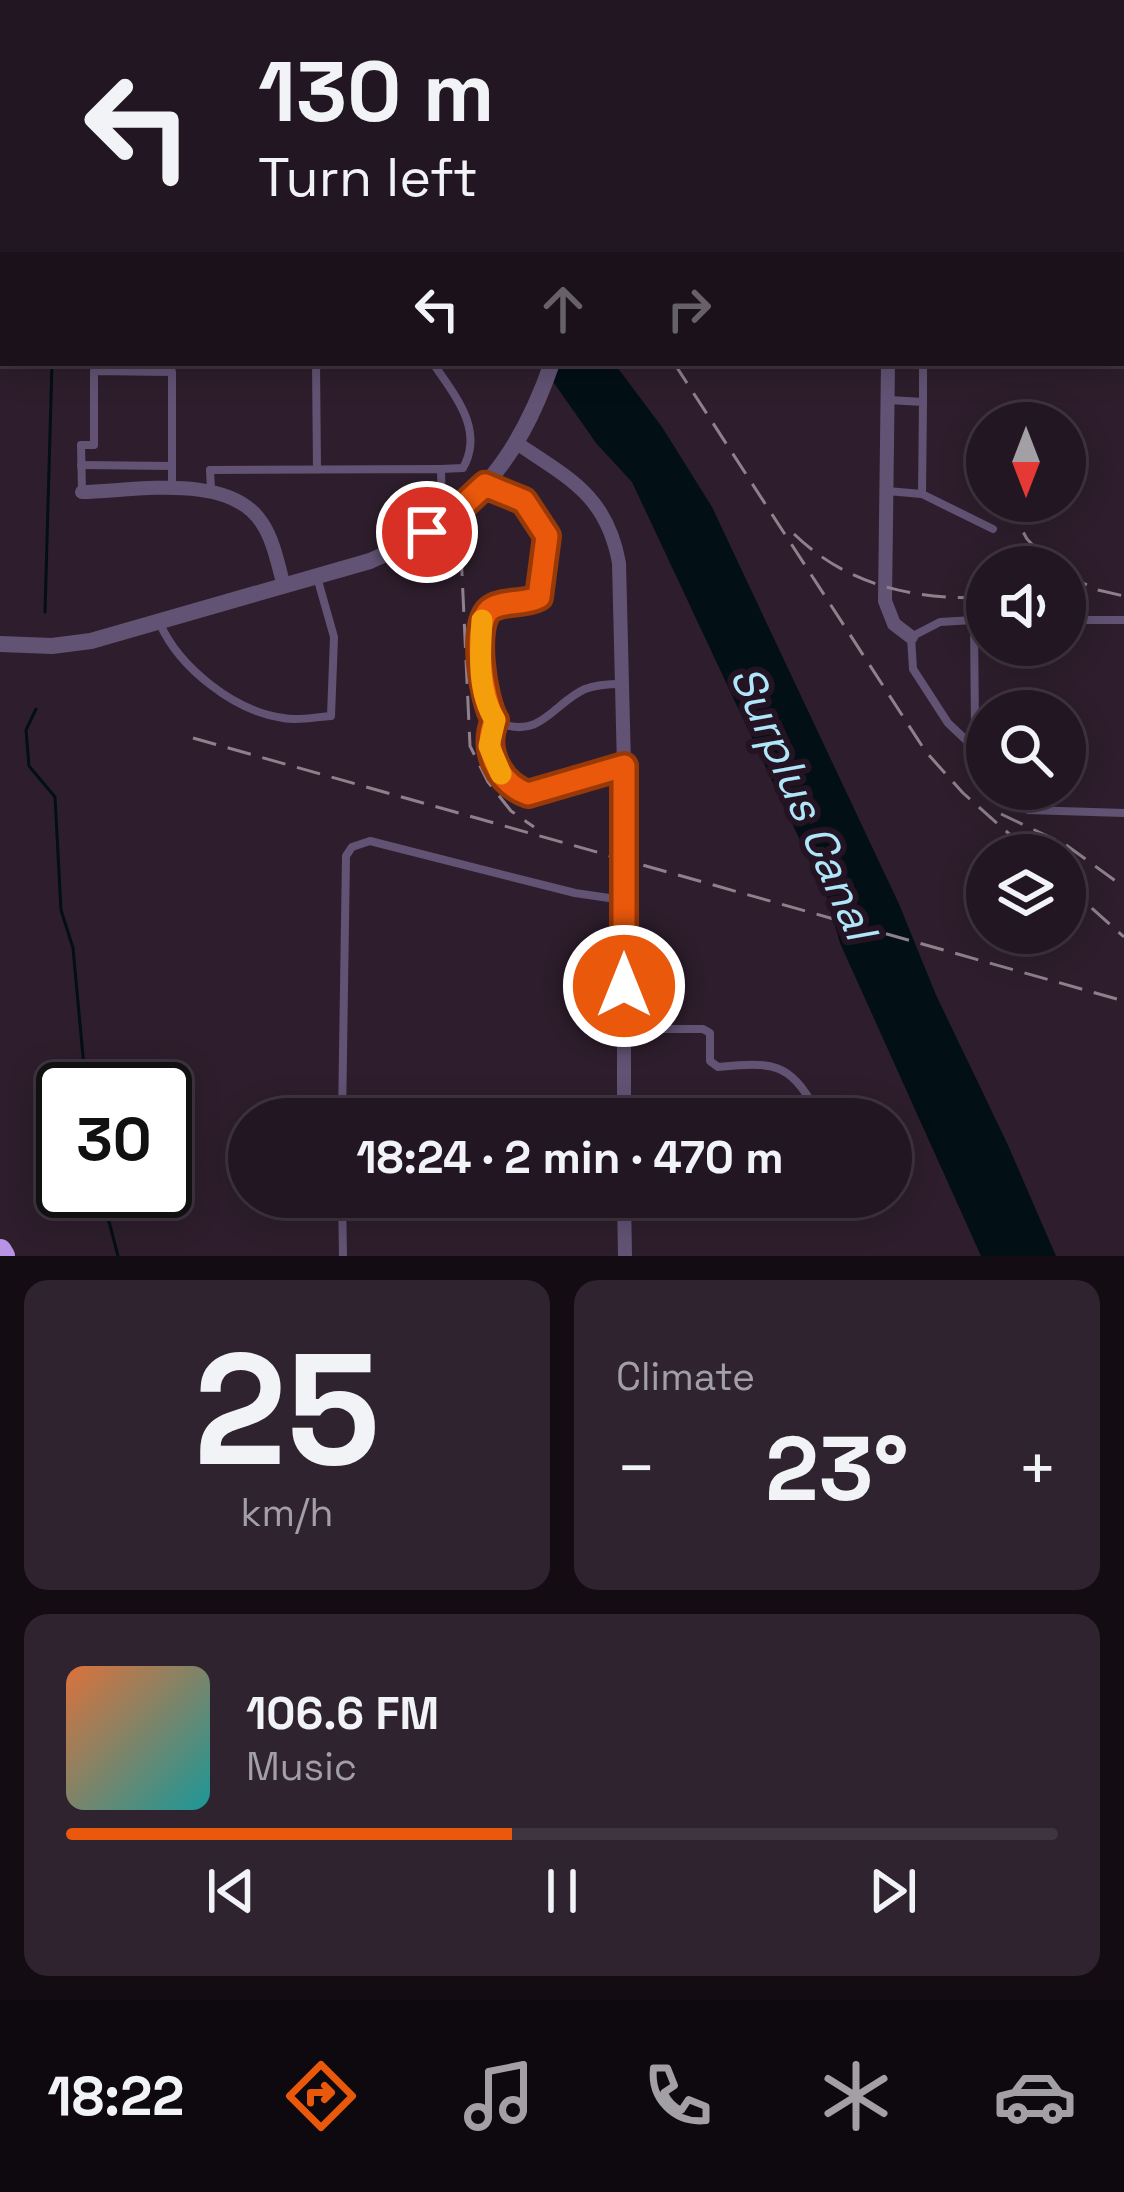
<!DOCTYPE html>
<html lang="en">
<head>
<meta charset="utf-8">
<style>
	:root { --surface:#221622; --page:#2e232f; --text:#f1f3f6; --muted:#a29fa5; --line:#3f3540; --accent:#ea580c }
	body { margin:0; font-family:"Space Grotesk",sans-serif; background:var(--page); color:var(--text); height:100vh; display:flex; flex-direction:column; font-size:45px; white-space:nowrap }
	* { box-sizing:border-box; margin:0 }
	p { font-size:39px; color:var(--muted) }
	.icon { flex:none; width:66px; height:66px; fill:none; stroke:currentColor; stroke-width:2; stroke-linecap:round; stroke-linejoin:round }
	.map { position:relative; height:1256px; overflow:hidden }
	.side { display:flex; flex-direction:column; gap:24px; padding:24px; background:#130c13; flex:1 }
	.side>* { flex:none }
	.top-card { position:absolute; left:0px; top:0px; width:1125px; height:366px; box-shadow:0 6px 30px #0003,0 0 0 3px var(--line); background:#221622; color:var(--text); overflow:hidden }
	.needle { width:78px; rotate:180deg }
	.tools { position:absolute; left:966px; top:402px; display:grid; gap:24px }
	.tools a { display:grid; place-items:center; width:120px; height:120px; border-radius:50%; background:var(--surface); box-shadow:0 6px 30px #0003,0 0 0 3px var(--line); font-size:60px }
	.speed { position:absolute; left:36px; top:1062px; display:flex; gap:24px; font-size:60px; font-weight:700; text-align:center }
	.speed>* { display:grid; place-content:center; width:156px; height:156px; border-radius:50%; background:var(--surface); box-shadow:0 6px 30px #0003,0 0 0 3px var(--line); line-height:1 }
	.speed .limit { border:6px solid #111; border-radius:18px; background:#fff; color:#111 }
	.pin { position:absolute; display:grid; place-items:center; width:102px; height:102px; color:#fff; margin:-51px; border:6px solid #fff; border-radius:50%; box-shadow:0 3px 12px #0007 }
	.me { position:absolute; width:132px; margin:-66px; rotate:0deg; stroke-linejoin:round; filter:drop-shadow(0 0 9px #0008) }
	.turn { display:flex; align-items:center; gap:42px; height:252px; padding:0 60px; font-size:54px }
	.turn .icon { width:156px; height:156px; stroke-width:2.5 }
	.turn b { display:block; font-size:84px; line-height:102px }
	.lanes { display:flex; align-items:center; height:114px; padding:0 60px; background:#0003; justify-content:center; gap:60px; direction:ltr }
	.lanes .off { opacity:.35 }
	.big { font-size:90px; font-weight:700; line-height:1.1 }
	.side .tile { flex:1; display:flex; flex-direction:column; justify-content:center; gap:18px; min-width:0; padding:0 42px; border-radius:24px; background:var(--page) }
	.side .dial { align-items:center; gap:0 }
	.dial b { font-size:156px; line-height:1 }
	.song { display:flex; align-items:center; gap:36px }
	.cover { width:144px; height:144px; border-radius:18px; background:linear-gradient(135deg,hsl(20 70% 55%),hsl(180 70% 35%)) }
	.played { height:12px; border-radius:6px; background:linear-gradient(90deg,var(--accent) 45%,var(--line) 45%) }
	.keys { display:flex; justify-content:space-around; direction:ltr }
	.heat { display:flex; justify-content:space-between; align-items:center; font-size:66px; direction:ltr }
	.side .tiles { flex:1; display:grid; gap:24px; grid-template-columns:1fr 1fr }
	.tile:last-child { grid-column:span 2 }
	.trip { position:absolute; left:228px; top:1098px; width:684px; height:120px; border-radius:60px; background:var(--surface); box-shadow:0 6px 30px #0003,0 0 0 3px var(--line); font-weight:700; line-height:120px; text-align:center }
	.tab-bar { display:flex; height:192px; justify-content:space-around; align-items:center; background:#0e090e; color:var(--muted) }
	.tab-bar .icon { width:84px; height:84px }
	.tab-bar .active { color:var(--accent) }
	.tab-bar b { font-size:54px; color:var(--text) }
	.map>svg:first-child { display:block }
	.water { fill:#020f15 }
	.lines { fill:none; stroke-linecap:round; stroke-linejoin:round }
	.stream { stroke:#020f15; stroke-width:3 }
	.service { stroke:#625374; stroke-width:8 }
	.minor { stroke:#625374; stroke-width:14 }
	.tertiary { stroke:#625374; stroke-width:16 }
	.motorway { stroke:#b892e5; stroke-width:24 }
	.rail { stroke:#8e818d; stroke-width:3; stroke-dasharray:24 12; stroke-linecap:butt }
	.route-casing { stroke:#983908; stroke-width:30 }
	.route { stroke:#ea580c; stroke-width:21 }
	.slow { stroke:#f59e0b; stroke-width:21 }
	.labels { text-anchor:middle; stroke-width:12; stroke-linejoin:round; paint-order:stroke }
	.water-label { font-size:45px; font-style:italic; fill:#b0e6fa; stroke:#241423 }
</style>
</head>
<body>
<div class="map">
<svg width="1124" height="1256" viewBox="0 0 1124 1256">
	<rect width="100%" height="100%" fill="#2e1e2d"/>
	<polygon class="water" points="540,363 614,363 662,427 712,507 899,904 936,995 1007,1143 1056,1256 981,1256 840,943 827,898 632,482 596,443"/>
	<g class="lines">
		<g class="stream">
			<polyline points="364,0 367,3"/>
			<polyline points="45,612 52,363"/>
			<polyline points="36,709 26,730 29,766 55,797 61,910 73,948 86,1089"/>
			<polyline points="101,1191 118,1256"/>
		</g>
		<g class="service">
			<polyline points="521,0 521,3"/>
			<polyline points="618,0 618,3"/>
			<polyline points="1030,0 1031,3"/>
			<polyline points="811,3 811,0"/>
			<polyline points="949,3 949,0"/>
			<polyline points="1122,8 1124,8"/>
			<polyline points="316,363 317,469"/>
			<path d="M433 363C454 395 485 429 463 468L441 469"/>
			<polyline points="923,363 923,402"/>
			<polyline points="889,400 923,402 922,494 993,529"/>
			<polyline points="81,465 172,466"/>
			<path d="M488 486 523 501 547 536 540 597C522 606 503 602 486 611 477 635 480 669 484 695 486 708 490 719 503 724 541 738 555 702 585 689 595 685 611 684 622 684"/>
			<polyline points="211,490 210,470 441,469 442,521"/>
			<polyline points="82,491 81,445 94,445 94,371 172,372 172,487"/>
			<polyline points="887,491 922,494"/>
			<polygon points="974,620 975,731 967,741 948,723 913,669 911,637 940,622"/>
			<polyline points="974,620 987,620"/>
			<polyline points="1065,620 1124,620"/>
			<path d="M160 624C180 668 234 711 283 718 298 721 316 717 331 716L334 637 317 577"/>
			<path d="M495 720C487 736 489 749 496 765 520 817 583 780 622 767"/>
			<polyline points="967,741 987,766"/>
			<polyline points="1005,789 1019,805 1028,810 1124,813"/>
			<path d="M624 1029H703L710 1033V1061L718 1067C772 1062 789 1061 816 1110L812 1119"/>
			<polyline points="342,1119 346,856 352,847 370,841 575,893 623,900"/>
			<polyline points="342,1197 343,1256"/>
		</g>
		<g class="minor">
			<polyline points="888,363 885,601 894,624 911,637"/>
			<path d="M518 444C572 480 607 497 619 563L624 766V1119"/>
			<path d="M82 492C134 491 230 472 262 523 274 541 278 565 284 586"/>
			<polyline points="624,1197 625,1256"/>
		</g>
		<g class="tertiary">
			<polyline points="1122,170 1124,170"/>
			<path d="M0 644 52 646 91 641 370 561C471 517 516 466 552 363"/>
		</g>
		<polyline class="motorway" points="0,1251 3,1256"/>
		<g class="rail">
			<polyline points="437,0 440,3"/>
			<polyline points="1122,210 1124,210"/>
			<polyline points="674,363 926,752 963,793 1033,855"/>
			<polyline points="1006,501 1027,539 1054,567"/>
			<path d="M794 534C849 587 914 599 987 598"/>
			<polyline points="461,552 470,746 488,782 511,811 534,827"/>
			<polyline points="1065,575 1098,590 1124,596"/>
			<polyline points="193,738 1124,1001"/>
			<polyline points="1001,814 1066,845 1124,887"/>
			<polyline points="1065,884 1124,937"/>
		</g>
	</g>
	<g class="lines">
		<g class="route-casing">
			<path id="route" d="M427 532 454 514 485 485 524 501 547 536 539 597C524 605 506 600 492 608 470 620 483 702 495 720 482 749 498 783 528 794L624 766V986"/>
		</g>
		<use href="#route" class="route"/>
		<path class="slow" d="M482 620C480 653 477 692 495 720L489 746 501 774"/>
	</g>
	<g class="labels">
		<g class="water-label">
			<text transform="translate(804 802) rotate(66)" y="16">Surplus Canal</text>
		</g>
	</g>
</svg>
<div class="tools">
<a><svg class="needle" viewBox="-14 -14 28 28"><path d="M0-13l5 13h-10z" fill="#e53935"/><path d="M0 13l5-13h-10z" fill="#a29fa5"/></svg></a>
<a><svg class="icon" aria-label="sound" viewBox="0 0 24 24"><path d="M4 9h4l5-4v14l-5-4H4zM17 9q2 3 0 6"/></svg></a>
<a><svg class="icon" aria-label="search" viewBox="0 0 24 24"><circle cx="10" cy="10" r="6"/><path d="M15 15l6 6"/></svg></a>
<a><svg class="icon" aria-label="layers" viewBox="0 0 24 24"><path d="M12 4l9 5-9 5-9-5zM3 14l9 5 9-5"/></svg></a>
</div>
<div class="speed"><div class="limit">30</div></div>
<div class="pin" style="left:427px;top:532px;background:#d93025"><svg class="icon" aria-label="arrive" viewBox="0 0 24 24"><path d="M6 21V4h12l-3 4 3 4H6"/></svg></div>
<svg class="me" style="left:624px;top:986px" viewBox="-20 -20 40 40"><circle r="17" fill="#ea580c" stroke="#fff" stroke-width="3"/><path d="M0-11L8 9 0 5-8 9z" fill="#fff"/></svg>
<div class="trip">18:24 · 2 min · 470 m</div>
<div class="top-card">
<div class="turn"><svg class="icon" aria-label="left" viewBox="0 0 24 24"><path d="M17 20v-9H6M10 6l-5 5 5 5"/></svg><div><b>130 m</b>Turn left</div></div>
<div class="lanes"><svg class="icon" aria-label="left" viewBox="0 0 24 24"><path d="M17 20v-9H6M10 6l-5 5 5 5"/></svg><svg class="icon off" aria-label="ahead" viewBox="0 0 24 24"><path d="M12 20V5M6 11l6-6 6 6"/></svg><svg class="icon off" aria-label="right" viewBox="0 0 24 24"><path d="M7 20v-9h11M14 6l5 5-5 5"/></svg></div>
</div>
</div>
<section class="side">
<div class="tiles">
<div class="tile dial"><b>25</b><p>km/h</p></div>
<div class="tile"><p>Climate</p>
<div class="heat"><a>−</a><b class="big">23°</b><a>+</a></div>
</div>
<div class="tile">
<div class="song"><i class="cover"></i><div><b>106.6 FM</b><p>Music</p></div></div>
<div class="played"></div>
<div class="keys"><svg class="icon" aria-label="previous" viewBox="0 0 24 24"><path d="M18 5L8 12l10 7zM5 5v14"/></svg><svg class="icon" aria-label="pause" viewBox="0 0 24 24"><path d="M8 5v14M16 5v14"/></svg><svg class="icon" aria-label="next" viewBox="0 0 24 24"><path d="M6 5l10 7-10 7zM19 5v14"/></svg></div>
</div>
</div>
</section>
<nav class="tab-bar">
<b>18:22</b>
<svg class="icon active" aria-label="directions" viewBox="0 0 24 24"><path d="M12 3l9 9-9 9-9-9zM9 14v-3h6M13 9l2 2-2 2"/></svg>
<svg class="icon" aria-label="music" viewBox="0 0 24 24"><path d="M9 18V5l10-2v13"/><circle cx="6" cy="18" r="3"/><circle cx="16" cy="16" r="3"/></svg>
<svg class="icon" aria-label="phone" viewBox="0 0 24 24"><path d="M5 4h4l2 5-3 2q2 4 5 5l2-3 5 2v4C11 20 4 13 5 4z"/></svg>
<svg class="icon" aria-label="climate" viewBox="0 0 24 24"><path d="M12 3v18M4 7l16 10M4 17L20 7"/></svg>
<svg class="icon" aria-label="car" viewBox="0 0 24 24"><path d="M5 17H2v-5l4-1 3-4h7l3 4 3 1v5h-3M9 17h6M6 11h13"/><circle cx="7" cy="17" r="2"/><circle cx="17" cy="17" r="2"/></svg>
</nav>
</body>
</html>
